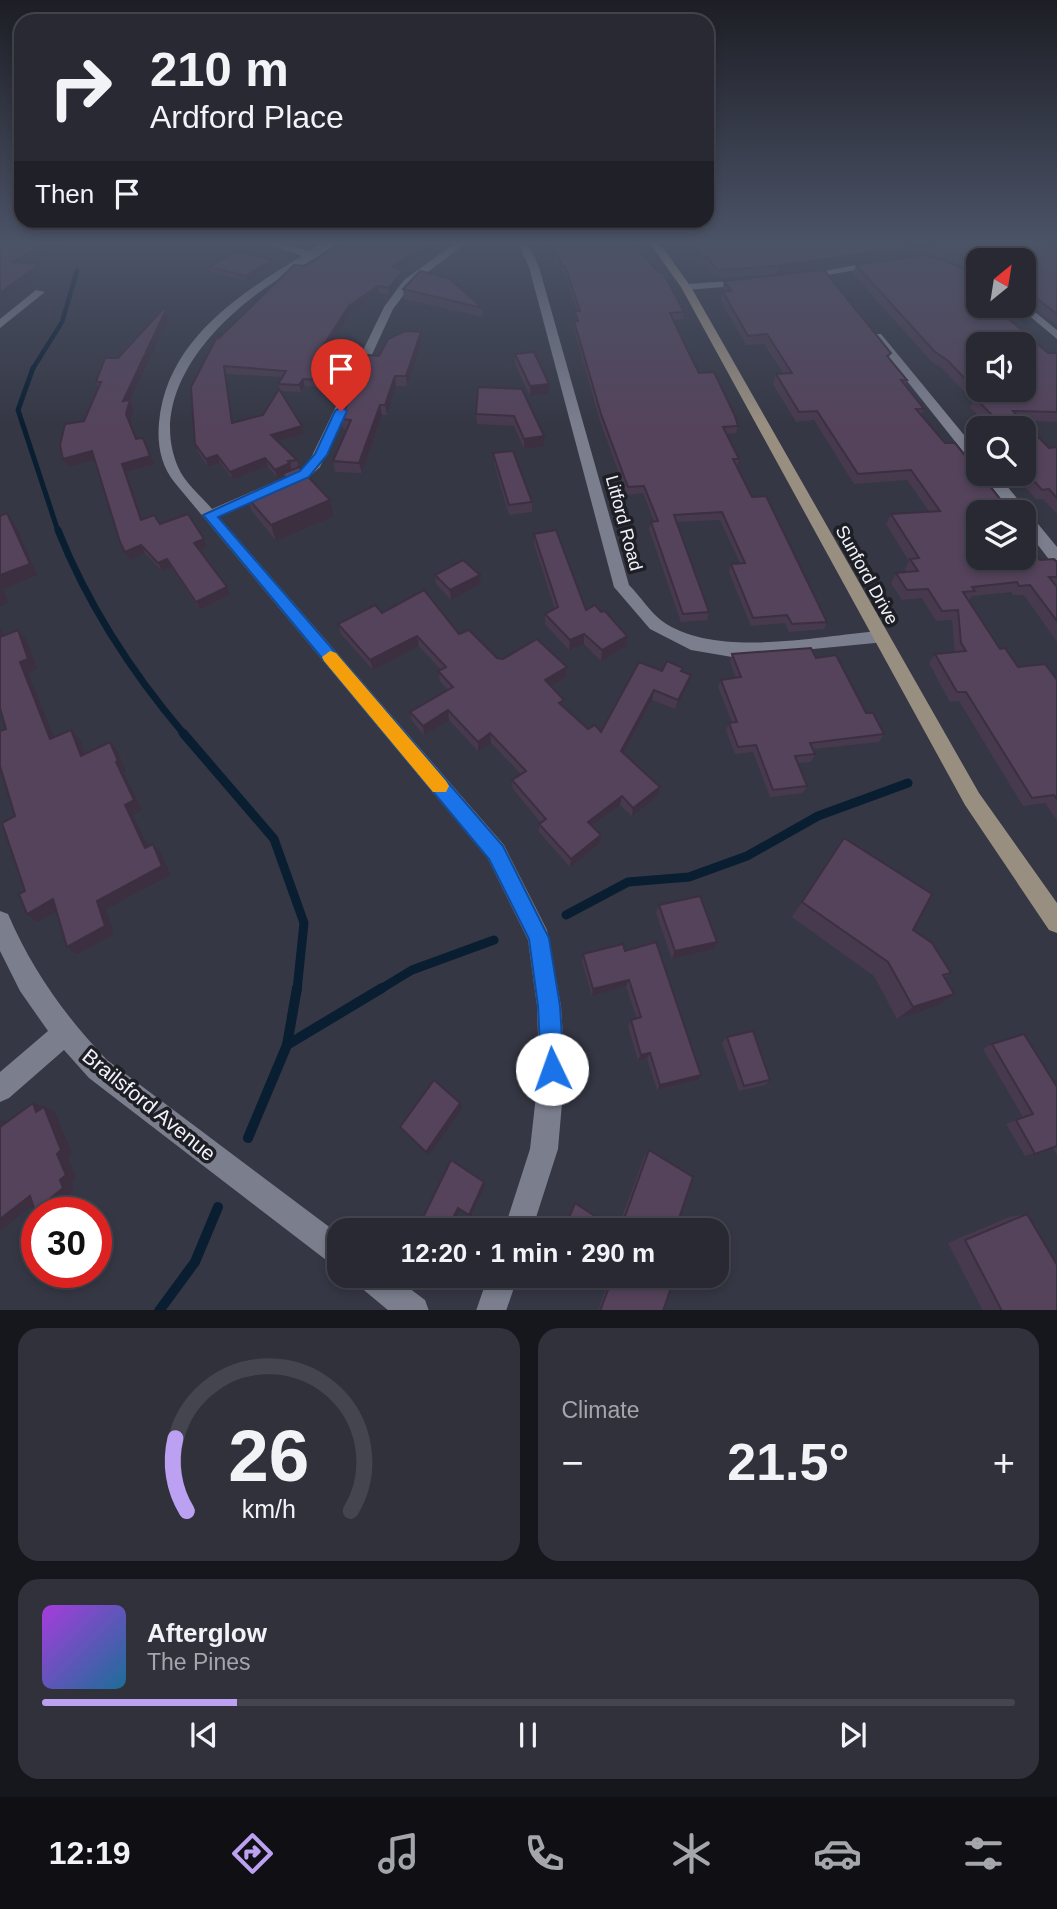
<!DOCTYPE html>
<html lang="en">
<head>
<meta charset="utf-8">
<style>
	:root { --surface:#282933; --page:#30313b; --text:#f1f3f6; --muted:#a5a6ac; --line:#44454e; --accent:#bca0f2 }
	body { margin:0; font-family:Helvetica,sans-serif; background:var(--page); color:var(--text); height:100vh; display:flex; flex-direction:column; font-size:26px; white-space:nowrap }
	* { box-sizing:border-box; margin:0 }
	p { font-size:23px; color:var(--muted) }
	.icon { flex:none; width:38px; height:38px; fill:none; stroke:currentColor; stroke-width:2; stroke-linecap:round; stroke-linejoin:round }
	.map { position:relative; height:1310px; overflow:hidden }
	.drawer { display:flex; flex-direction:column; gap:18px; padding:18px; background:#16171c; flex:1 }
	.drawer>* { flex:none }
	.hud { position:absolute; left:14px; top:14px; width:700px; height:214px; border-radius:21px; box-shadow:0 4px 10px #0003,0 0 0 2px var(--line); background:#282933; color:var(--text); overflow:hidden }
	.needle { width:46px; rotate:30deg }
	.buttons { position:absolute; left:966px; top:248px; display:grid; gap:14px }
	.buttons a { display:grid; place-items:center; width:70px; height:70px; border-radius:14px; background:var(--surface); box-shadow:0 4px 10px #0003,0 0 0 2px var(--line); font-size:35px }
	.speed { position:absolute; left:21px; top:1197px; display:flex; gap:14px; font-size:35px; font-weight:700; text-align:center }
	.speed>* { display:grid; place-content:center; width:91px; height:91px; border-radius:50%; background:var(--surface); box-shadow:0 4px 10px #0003,0 0 0 2px var(--line); line-height:1 }
	.speed .limit { border:10px solid #d22; background:#fff; color:#111 }
	.pin { position:absolute; display:grid; place-items:center; width:60px; height:60px; color:#fff; margin:-72px -30px; border-radius:50% 50% 50% 0; rotate:-45deg; box-shadow:0 0 7px #0007 }
	.pin .icon { rotate:45deg }
	.me { position:absolute; width:77px; margin:-38px; rotate:357deg; stroke-linejoin:round; filter:drop-shadow(0 0 5px #0008) }
	.turn { display:flex; align-items:center; gap:24px; height:147px; padding:0 21px; font-size:32px }
	.turn .icon { width:91px; height:91px; stroke-width:2.5 }
	.turn b { display:block; font-size:49px; line-height:60px }
	.then { display:flex; align-items:center; height:66px; padding:0 21px; background:#0003; gap:14px; font-size:26px }
	.big { font-size:52px; font-weight:600; line-height:1.1 }
	.drawer .tile { flex:1; display:flex; flex-direction:column; justify-content:center; gap:10px; min-width:0; padding:0 24px; border-radius:21px; background:var(--page) }
	.drawer .dial { align-items:center; gap:0 }
	.dial svg { height:182px; overflow:visible; fill:none; stroke:var(--line); stroke-width:7; stroke-linecap:round; text-anchor:middle }
	.dial text { fill:var(--text); stroke:none }
	.song { display:flex; align-items:center; gap:21px }
	.cover { width:84px; height:84px; border-radius:10px; background:linear-gradient(135deg,hsl(280 70% 55%),hsl(200 70% 35%)) }
	.played { height:7px; border-radius:4px; background:linear-gradient(90deg,var(--accent) 20%,var(--line) 20%) }
	.keys { display:flex; justify-content:space-around; direction:ltr }
	.heat { display:flex; justify-content:space-between; align-items:center; font-size:38px; direction:ltr }
	.drawer .tiles { flex:1; display:grid; gap:18px; grid-template-columns:1fr 1fr }
	.tile:last-child { grid-column:span 2 }
	.trip { position:absolute; left:327px; top:1218px; width:402px; height:70px; border-radius:21px; background:var(--surface); box-shadow:0 4px 10px #0003,0 0 0 2px var(--line); font-weight:600; line-height:70px; text-align:center }
	.dock { display:flex; height:112px; justify-content:space-around; align-items:center; background:#101014; color:var(--muted) }
	.dock .icon { width:49px; height:49px }
	.dock .on { color:var(--accent) }
	.dock b { font-size:32px; color:var(--text) }
	.map>svg:first-child { display:block }
	.lines { fill:none; stroke-linecap:round; stroke-linejoin:round }
	.stream-far4 { stroke:#0a1e31; stroke-width:4.5 }
	.stream-far3 { stroke:#0a1e31; stroke-width:5 }
	.stream-far2 { stroke:#0a1e31; stroke-width:7 }
	.stream-far1 { stroke:#0a1e31; stroke-width:9 }
	.stream { stroke:#0a1e31; stroke-width:10 }
	.street { fill:#7b7e8d; fill-rule:evenodd }
	.secondary { fill:#998f81; fill-rule:evenodd }
	.wall { fill:#483a4e; fill-rule:evenodd }
	.shaded-wall { fill:#3b2f40 }
	.building { fill:#54435b; stroke:#3b2f40; stroke-width:2; fill-rule:evenodd }
	.route { fill:#1a73e8; stroke:#114b97; stroke-width:2 }
	.slow { fill:#f59e0b }
	.labels { text-anchor:middle; stroke-width:7; stroke-linejoin:round; paint-order:stroke }
	.street-label { font-size:18px; fill:#f1f2fb; stroke:#1e1f25 }
	.near-street-label { font-size:21px; fill:#f1f2fb; stroke:#1e1f25 }
</style>
</head>
<body>
<div class="map">
<svg width="1057" height="1311" viewBox="0 0 1057 1311">
	<rect width="100%" height="100%" fill="#353744"/>
	<g class="lines">
		<polyline class="stream-far4" points="32,370 62,322 77,271"/>
		<polyline class="stream-far3" points="33,368 18,410 58,531"/>
		<path class="stream-far2" d="M58 530C87 603 133 674 184 734"/>
		<g class="stream-far1">
			<polyline points="183,733 274,839 304,923 297,990"/>
			<polyline points="566,915 628,882 689,877 747,856 818,816 908,783"/>
			<polyline points="379,990 412,970 494,940"/>
		</g>
		<g class="stream">
			<polyline points="287,1045 297,988"/>
			<polyline points="248,1138 287,1045 382,988"/>
			<polyline points="159,1311 195,1262 218,1207"/>
		</g>
		<g class="street">
			<path d="M259 241H275L309 251 326 241H338C316 261 285 273 261 291 209 328 148 397 178 467 184 482 201 496 212 509L299 471 309 462 384 307 404 280 458 241H469L412 284 393 309 320 467 309 477 219 517 504 845 547 930 561 1006 565 1069 558 1149 532 1230H504L530 1149 539 1069 537 1006 528 940 488 859 175 483C161 466 157 445 159 423 166 341 239 294 302 256Z"/>
			<path d="M517 241H527L539 267 629 585C640 596 650 612 662 621 715 659 817 636 879 631L885 632 888 637 885 642 732 657 691 650 650 629 614 587 529 267Z"/>
			<polygon points="876,261 881,264 880,266 804,279 799,276"/>
			<polygon points="745,280 749,281 749,285 686,290 681,287 686,284"/>
			<polygon points="36,290 45,292 0,328 0,319"/>
			<polygon points="1024,303 1057,330 1057,339 1020,308 1019,306 1024,306"/>
			<polygon points="873,334 881,334 978,452 978,465 973,464 873,338"/>
			<polygon points="982,474 997,474 1057,547 1057,563 1051,562 1024,527 1024,513 1012,513"/>
			<path d="M0 911 8 914C32 970 65 1016 107 1060L340 1235V1267L330 1263 89 1078 64 1050 9 1098 0 1102V1072L48 1031 20 991 0 951Z"/>
			<polygon points="354,1276 393,1276 425,1300 429,1311 389,1311 359,1286"/>
			<polygon points="488,1276 518,1276 506,1311 476,1311"/>
		</g>
		<polygon class="secondary" points="648,241 658,241 691,287 979,793 1057,903 1057,933 1049,930 965,805 681,287"/>
	</g>
	<g class="wall">
		<path d="M343 241H443L400 269 404 277 390 295 379 293 351 313 324 355 354 364 342 389 305 386 301 392 280 391 302 426 304 434 278 441 297 460 299 467 330 500 334 516 276 541 252 511 246 496 284 480 283 475 277 478 268 466 233 479 220 463 208 467 198 452 195 444 220 337 306 266ZM226 374 282 377 278 384 280 390 263 415 233 423Z"/>
		<polygon points="540,241 632,241 684,312 683,319 673,320 687,349 699,373 738,426 736,433 727,434 739,459 737,466 752,497 827,622 824,629 789,632 785,623 751,626 729,572 731,564 740,563 720,520 676,522 709,612 707,620 681,622 649,529 651,522 654,521 643,493 627,495 600,421 574,329 574,321 576,321 575,311 577,311 565,273 562,273 559,265 555,265 552,253 544,253"/>
		<polygon points="691,241 1038,241 1057,249 1057,326 1024,300 1024,261 978,261 978,274 949,260 920,252 776,274 715,279 706,265 698,265 691,247"/>
		<polygon points="1040,241 1057,241 1057,248"/>
		<polygon points="272,260 273,264 247,281 210,272 209,267"/>
		<polygon points="856,265 1017,307 1001,312 1048,353 1057,353 1057,422 1023,420 1049,448 1057,447 1057,514 1043,499 1036,499 1013,474 1024,474 1024,429 991,429 970,407 973,401 943,369 931,361 853,274"/>
		<polygon points="724,281 891,353 889,357 907,380 905,385 924,409 921,415 945,443 1000,499 996,506 1040,560 1057,562 1057,586 1056,586 1057,587 1057,642 1024,595 1013,595 1011,592 972,596 969,601 1000,649 1018,667 1057,680 1057,820 1045,803 1023,806 959,701 950,702 929,663 935,654 955,652 952,620 936,621 922,598 902,600 891,583 896,573 907,572 905,569 909,561 886,524 891,514 929,511 907,480 854,484 814,420 796,422 773,384 776,374 784,374 764,344 746,345 721,301"/>
		<polygon points="403,289 482,308 483,317 404,299"/>
		<polygon points="166,310 169,317 130,401 134,408 130,422 136,439 154,464 126,472 143,519 204,539 207,547 200,551 227,587 230,595 200,610 171,567 162,571 145,553 130,560 120,542 95,459 68,467 63,459 84,421 98,387 96,382 118,358"/>
		<polygon points="421,332 422,342 407,386 396,386 387,415 382,415 362,473 335,472 333,461 347,430 343,429 341,419 379,356"/>
		<polygon points="515,354 549,384 549,394 530,396 515,364"/>
		<polygon points="478,387 544,436 544,446 524,449 514,426 477,424 476,414"/>
		<polygon points="493,453 532,502 532,512 509,515 494,463"/>
		<polygon points="534,534 586,610 626,646 601,661 584,644 569,650 545,624 545,614 555,609 534,544"/>
		<polygon points="435,575 480,575 481,584 451,600 436,584"/>
		<polygon points="382,613 459,634 497,658 567,667 566,677 550,686 564,708 588,729 601,732 662,671 682,671 688,684 675,709 652,700 624,753 660,787 658,796 632,816 620,805 593,826 600,843 570,867 539,832 539,824 541,823 513,789 512,780 521,774 491,743 478,751 449,720 424,735 412,721 410,712 448,690 440,681 438,671 441,670 419,646 373,670 341,634 338,624"/>
		<polygon points="732,654 816,658 884,734 879,742 813,749 815,754 811,762 798,763 807,786 803,793 770,797 753,752 735,754 726,730 729,723 732,722 718,687 721,680 736,678 730,662"/>
		<polygon points="844,838 913,930 951,973 945,978 937,1006 897,1019 874,976 792,917"/>
		<polygon points="659,905 713,949 672,959 656,913"/>
		<polygon points="625,951 697,1080 657,1090 647,1058 638,1060 628,1026 631,1020 637,1018 626,986 592,996 582,961 583,954"/>
		<polygon points="727,1037 770,1080 765,1085 739,1091 722,1043"/>
		<polygon points="992,1044 1057,1087 1057,1155 1052,1147 1025,1156 1006,1124 1023,1117 983,1049"/>
		<polygon points="649,1150 675,1230 617,1230 645,1155"/>
		<polygon points="1027,1214 1057,1311 983,1311 948,1243 1009,1217"/>
		<polygon points="598,1276 675,1276 663,1311 598,1311 608,1282"/>
	</g>
	<g class="shaded-wall">
		<polygon points="49,241 64,241 16,269 13,262"/>
		<polygon points="432,241 443,241 393,274 392,267"/>
		<polygon points="923,244 920,252 776,274 778,266"/>
		<polygon points="272,260 273,264 247,281 246,276"/>
		<polygon points="39,265 43,271 0,302 0,293"/>
		<polygon points="403,270 404,277 390,295 389,288"/>
		<polygon points="378,286 379,293 351,313 320,362 318,354 349,306"/>
		<polygon points="997,306 1018,306 991,316 995,307"/>
		<polygon points="166,310 169,317 130,401 134,408 130,422 126,414 123,401"/>
		<polygon points="421,332 422,342 407,386 406,376"/>
		<polygon points="352,357 354,364 342,389 340,381"/>
		<polygon points="224,366 226,374 234,431 232,423"/>
		<polygon points="395,376 396,386 387,415 385,405"/>
		<polygon points="303,379 305,386 301,392 299,385"/>
		<polygon points="549,384 549,394 530,396 530,386"/>
		<polygon points="380,405 382,415 362,473 359,463"/>
		<polygon points="302,426 304,434 274,442 271,435"/>
		<polygon points="544,436 544,446 524,449 524,439"/>
		<polygon points="143,438 154,464 126,472 146,528 141,520 122,464"/>
		<polygon points="92,451 96,459 68,467 63,459"/>
		<polygon points="217,455 220,463 208,467 206,459"/>
		<polygon points="265,458 268,466 233,479 230,472"/>
		<polygon points="290,463 292,471 277,478 275,470"/>
		<polygon points="330,500 334,516 276,541 271,525"/>
		<polygon points="7,513 15,524 37,575 3,589 8,603 0,606 0,575"/>
		<polygon points="204,539 207,547 198,552 194,543"/>
		<polygon points="141,545 145,553 130,560 125,552"/>
		<polygon points="167,559 171,567 162,571 158,563"/>
		<polygon points="480,575 481,584 451,600 450,590"/>
		<polygon points="227,587 230,595 200,610 196,602"/>
		<polygon points="0,626 8,648 0,638"/>
		<polygon points="18,630 27,641 37,669 28,673 59,749 50,739 20,662"/>
		<polygon points="584,634 584,644 569,650 570,640"/>
		<polygon points="417,636 419,646 373,670 370,660"/>
		<polygon points="627,636 626,646 601,661 602,650"/>
		<polygon points="567,667 566,677 544,690 545,680"/>
		<polygon points="691,675 688,684 675,709 678,700"/>
		<polygon points="654,690 652,700 620,760 621,751"/>
		<polygon points="448,710 449,720 424,735 423,726"/>
		<polygon points="71,730 80,740 89,766 81,756"/>
		<polygon points="490,733 491,743 478,751 478,742"/>
		<polygon points="110,742 118,752 126,771 123,772 142,810 133,815 153,857 145,848 125,805"/>
		<polygon points="660,787 658,796 632,816 633,808"/>
		<polygon points="622,796 620,805 587,830 588,822"/>
		<polygon points="601,835 600,843 570,867 571,859"/>
		<polygon points="153,844 161,853 170,875 106,909 114,934 77,954 67,947 97,901"/>
		<polygon points="53,899 63,908 37,922 27,914"/>
		<polygon points="717,942 713,949 672,959 675,951"/>
		<polygon points="629,980 626,986 592,996 593,989"/>
		<polygon points="954,994 937,1006 897,1019 913,1007"/>
		<polygon points="650,1053 647,1058 638,1060 641,1055"/>
		<polygon points="701,1075 697,1080 657,1090 660,1085"/>
		<polygon points="33,1103 44,1107 36,1112"/>
		<polygon points="460,1103 462,1108 429,1155 426,1152"/>
		<polygon points="44,1107 54,1111 72,1153 68,1157 76,1178 71,1183 74,1190 47,1213 35,1211 60,1180 57,1154"/>
		<polygon points="0,1120 9,1123 12,1131 0,1126"/>
		<polygon points="484,1182 485,1185 470,1217 469,1215"/>
		<polygon points="30,1196 41,1198 0,1231 0,1219"/>
		<polygon points="458,1208 459,1210 450,1230 447,1230"/>
	</g>
	<g class="building">
		<polygon points="0,241 49,241 13,262 39,265 0,293"/>
		<polygon points="344,241 432,241 392,267 403,270 389,288 378,286 349,306 318,354 352,357 340,381 303,379 299,385 278,384 286,371 224,366 232,423 263,415 279,389 302,426 271,435 297,460 288,461 290,463 275,470 265,458 230,472 217,455 206,459 195,444 191,387 219,333 219,338 294,265 306,266"/>
		<polygon points="542,241 632,241 658,272 663,272 684,312 670,313 687,349 699,373 714,372 735,416 738,426 723,427 739,459 733,459 752,497 766,496 827,622 792,624 787,615 753,618 731,564 745,563 722,512 674,515 709,612 683,614 651,522 658,521 644,486 628,487 601,414 574,321 578,321 575,311 580,311 565,266 562,267 559,258 555,258 552,246 544,246"/>
		<polygon points="693,241 1038,241 1057,249 1057,314 1028,292 1024,296 1024,261 978,261 978,264 953,251 923,244 778,266 717,270 707,256 700,257"/>
		<polygon points="236,251 272,260 246,276 209,267"/>
		<path d="M923 255 943 260 978 276V306H997L995 307 1048 353H1057V412L1013 411 1049 448 1057 447V498L1049 489 1042 490 1024 470V429H1000L996 425 1001 424 975 398 983 397 947 360 935 352 856 265ZM978 345H1024V390H978Z"/>
		<polygon points="824,270 891,353 887,356 907,380 901,380 924,409 916,409 945,443 955,443 978,472 978,474 980,474 1000,499 991,500 1002,513 978,513 978,558 1024,558 1024,540 1040,560 1054,559 1057,562 1057,577 1049,577 1057,587 1057,621 1030,585 1019,586 1017,582 972,587 975,591 963,592 1000,649 1005,648 1018,667 1045,664 1057,680 1057,799 1054,795 1032,798 966,692 957,692 935,654 966,651 961,643 958,610 942,611 928,589 907,590 896,573 918,571 910,559 919,558 891,514 940,511 911,470 858,474 817,411 799,412 776,374 792,373 767,334 748,336 723,292 731,291 724,281"/>
		<polygon points="420,271 449,278 482,308 403,289"/>
		<polygon points="164,308 166,310 123,401 130,400 126,414 136,439 143,438 150,456 122,464 141,520 154,515 160,524 188,514 204,539 194,543 227,587 196,602 167,559 158,563 141,545 125,552 120,542 92,451 63,459 60,445 65,424 84,421 101,382 96,382 105,358 118,358"/>
		<polygon points="405,331 421,332 406,376 395,376 385,405 380,405 359,463 333,461 351,420 341,419 368,355 379,356 388,339"/>
		<polygon points="534,352 549,384 530,386 515,354"/>
		<polygon points="478,387 522,389 544,436 524,439 514,416 476,414"/>
		<polygon points="513,451 532,502 509,505 493,453"/>
		<polygon points="299,467 330,500 271,525 246,496 287,479 282,474"/>
		<polygon points="7,513 30,564 0,575 0,516"/>
		<polygon points="556,530 586,610 595,605 601,612 605,611 627,636 602,650 584,634 570,640 545,614 558,607 534,534"/>
		<polygon points="463,560 480,575 450,590 435,575"/>
		<polygon points="424,590 459,634 469,630 497,658 503,659 537,639 567,667 545,680 564,700 559,703 588,729 595,725 601,732 639,662 662,671 667,661 683,668 681,671 691,675 678,700 654,690 621,751 660,787 633,808 622,796 588,822 601,835 571,859 539,824 546,819 512,780 526,771 490,733 478,742 448,710 423,726 410,712 453,687 438,671 446,667 417,636 370,660 338,624 375,605 382,613"/>
		<polygon points="18,630 28,659 20,662 50,739 71,730 81,756 110,742 118,761 116,762 134,800 125,805 145,848 153,844 162,866 97,901 105,926 67,947 53,899 27,914 19,894 25,891 2,823 15,816 0,766 0,731 6,729 0,708 0,637"/>
		<polygon points="811,648 816,658 836,655 866,713 873,713 884,734 810,743 815,754 795,756 807,786 773,790 756,745 738,747 729,723 737,722 721,680 741,677 732,654"/>
		<polygon points="844,838 932,894 913,930 932,943 951,973 943,975 954,994 913,1007 888,962 802,902"/>
		<polygon points="700,896 717,942 675,951 659,905"/>
		<polygon points="656,942 701,1075 660,1085 650,1053 641,1055 631,1020 641,1017 629,980 593,989 583,954 623,944 625,951"/>
		<polygon points="753,1031 770,1080 744,1086 727,1037"/>
		<polygon points="1024,1034 1057,1087 1057,1146 1035,1154 1016,1120 1033,1114 992,1044"/>
		<polygon points="434,1080 460,1103 426,1152 400,1127"/>
		<polygon points="33,1103 36,1112 44,1107 61,1150 57,1154 66,1175 60,1180 63,1188 35,1211 30,1196 0,1219 0,1126 0,1127"/>
		<polygon points="649,1150 693,1177 675,1230 620,1230"/>
		<polygon points="451,1160 484,1182 469,1215 458,1208 447,1230 417,1230"/>
		<polygon points="575,1203 616,1230 564,1230"/>
		<polygon points="1027,1214 1057,1265 1057,1311 1002,1311 965,1240"/>
		<polygon points="602,1276 675,1276 663,1311 600,1311 611,1282"/>
	</g>
	<linearGradient id="sky" x2="0" y2="1"><stop stop-color="#1d1e25"/><stop offset="0.57" stop-color="#4b5367"/><stop offset="1" stop-color="#4b5367" stop-opacity="0"/></linearGradient>
	<rect width="1057" height="425" fill="url(#sky)"/>
	<polygon class="route" points="341,407 347,411 327,455 309,477 218,517 503,846 549,938 560,1006 564,1069 560,1077 552,1080 544,1077 541,1069 538,1006 529,939 489,859 203,515 300,471 315,454 335,411"/>
	<polygon class="slow" points="330,651 336,653 446,781 449,786 446,792 433,792 324,661 322,657"/>
	<g class="labels">
		<g class="street-label">
			<text transform="translate(624 523) rotate(75)" y="6">Litford Road</text>
			<text transform="translate(867 575) rotate(61)" y="6">Sunford Drive</text>
		</g>
		<g class="near-street-label">
			<text transform="translate(149 1105) rotate(39)" y="7">Brailsford Avenue</text>
		</g>
	</g>
</svg>
<div class="buttons">
<a><svg class="needle" viewBox="-14 -14 28 28"><path d="M0-13l5 13h-10z" fill="#e53935"/><path d="M0 13l5-13h-10z" fill="#a5a6ac"/></svg></a>
<a><svg class="icon" aria-label="sound" viewBox="0 0 24 24"><path d="M4 9h4l5-4v14l-5-4H4zM17 9q2 3 0 6"/></svg></a>
<a><svg class="icon" aria-label="search" viewBox="0 0 24 24"><circle cx="10" cy="10" r="6"/><path d="M15 15l6 6"/></svg></a>
<a><svg class="icon" aria-label="layers" viewBox="0 0 24 24"><path d="M12 4l9 5-9 5-9-5zM3 14l9 5 9-5"/></svg></a>
</div>
<div class="speed"><div class="limit">30</div></div>
<div class="pin" style="left:341px;top:411px;background:#d93025"><svg class="icon" aria-label="arrive" viewBox="0 0 24 24"><path d="M6 21V4h12l-3 4 3 4H6"/></svg></div>
<svg class="me" style="left:552px;top:1069px" viewBox="-20 -20 40 40"><circle r="19" fill="#fff"/><path d="M0-13L10 11 0 6-10 11z" fill="#1a73e8"/></svg>
<div class="trip">12:20 · 1 min · 290 m</div>
<div class="hud">
<div class="turn"><svg class="icon" aria-label="right" viewBox="0 0 24 24"><path d="M7 20v-9h11M14 6l5 5-5 5"/></svg><div><b>210 m</b>Ardford Place</div></div>
<div class="then">Then<svg class="icon" aria-label="arrive" viewBox="0 0 24 24"><path d="M6 21V4h12l-3 4 3 4H6"/></svg></div>
</div>
</div>
<section class="drawer">
<div class="tiles">
<div class="tile dial"><svg viewBox="0 0 100 80">
<path d="M14 69A42 42 0 1 1 86 69"/>
<path d="M14 69A42 42 0 0 1 9 37" stroke="#bca0f2"/>
<text x="50" y="56" font-size="32" font-weight="700">26</text>
<text x="50" y="72" font-size="11">km/h</text>
</svg></div>
<div class="tile"><p>Climate</p>
<div class="heat"><a>−</a><b class="big">21.5°</b><a>+</a></div>
</div>
<div class="tile">
<div class="song"><i class="cover"></i><div><b>Afterglow</b><p>The Pines</p></div></div>
<div class="played"></div>
<div class="keys"><svg class="icon" aria-label="previous" viewBox="0 0 24 24"><path d="M18 5L8 12l10 7zM5 5v14"/></svg><svg class="icon" aria-label="pause" viewBox="0 0 24 24"><path d="M8 5v14M16 5v14"/></svg><svg class="icon" aria-label="next" viewBox="0 0 24 24"><path d="M6 5l10 7-10 7zM19 5v14"/></svg></div>
</div>
</div>
</section>
<nav class="dock">
<b>12:19</b>
<svg class="icon on" aria-label="directions" viewBox="0 0 24 24"><path d="M12 3l9 9-9 9-9-9zM9 14v-3h6M13 9l2 2-2 2"/></svg>
<svg class="icon" aria-label="music" viewBox="0 0 24 24"><path d="M9 18V5l10-2v13"/><circle cx="6" cy="18" r="3"/><circle cx="16" cy="16" r="3"/></svg>
<svg class="icon" aria-label="phone" viewBox="0 0 24 24"><path d="M5 4h4l2 5-3 2q2 4 5 5l2-3 5 2v4C11 20 4 13 5 4z"/></svg>
<svg class="icon" aria-label="climate" viewBox="0 0 24 24"><path d="M12 3v18M4 7l16 10M4 17L20 7"/></svg>
<svg class="icon" aria-label="car" viewBox="0 0 24 24"><path d="M5 17H2v-5l4-1 3-4h7l3 4 3 1v5h-3M9 17h6M6 11h13"/><circle cx="7" cy="17" r="2"/><circle cx="17" cy="17" r="2"/></svg>
<svg class="icon" aria-label="filters" viewBox="0 0 24 24"><path d="M4 7h16M4 17h16"/><circle cx="9" cy="7" r="2"/><circle cx="15" cy="17" r="2"/></svg>
</nav>
</body>
</html>
